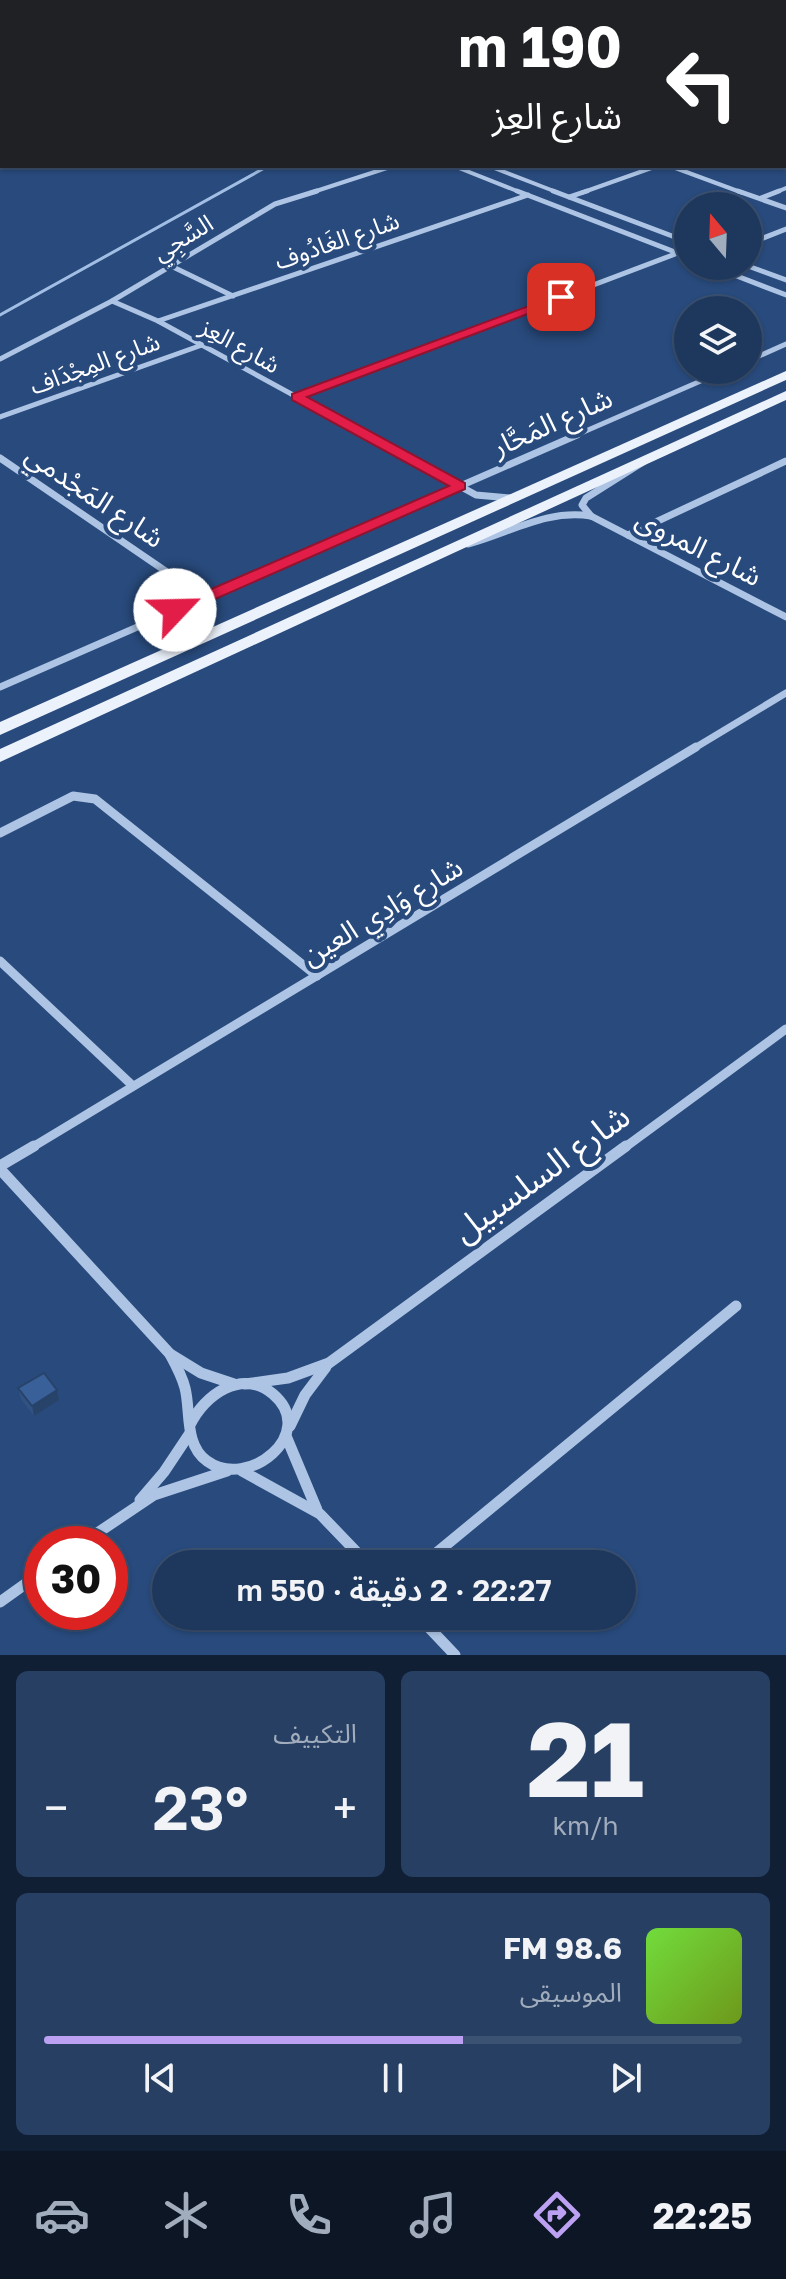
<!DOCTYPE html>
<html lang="ar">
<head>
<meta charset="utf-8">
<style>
	:root { --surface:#1e385d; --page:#263f63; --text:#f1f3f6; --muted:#a1acbc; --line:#3c5272; --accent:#bca0f2 }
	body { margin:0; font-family:"Golos Text","Noto Sans Arabic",sans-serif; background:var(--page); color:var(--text); direction:rtl; height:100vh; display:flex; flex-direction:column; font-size:30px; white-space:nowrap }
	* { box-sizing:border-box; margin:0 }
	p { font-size:26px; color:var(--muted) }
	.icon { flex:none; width:44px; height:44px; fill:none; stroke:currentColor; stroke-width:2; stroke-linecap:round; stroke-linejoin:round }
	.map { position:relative; height:1655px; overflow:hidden; direction:ltr }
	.sheet { display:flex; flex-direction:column; gap:16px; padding:16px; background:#101f33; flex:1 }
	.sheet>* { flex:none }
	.guide { position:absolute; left:0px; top:0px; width:786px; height:168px; box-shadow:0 2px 6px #0004,0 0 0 2px var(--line); direction:rtl; background:#202124; color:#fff; overflow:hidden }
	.needle { width:52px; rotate:341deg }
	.controls { position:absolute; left:674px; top:192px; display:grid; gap:16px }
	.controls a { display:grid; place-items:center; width:88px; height:88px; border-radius:50%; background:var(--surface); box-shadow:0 2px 6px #0004,0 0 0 2px var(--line); font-size:40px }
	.speed { position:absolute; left:24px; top:1526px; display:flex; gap:16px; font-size:40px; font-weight:700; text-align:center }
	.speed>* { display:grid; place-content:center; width:104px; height:104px; border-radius:50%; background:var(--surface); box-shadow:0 2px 6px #0004,0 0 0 2px var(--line); line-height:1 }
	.speed .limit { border:12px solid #d22; background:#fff; color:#111 }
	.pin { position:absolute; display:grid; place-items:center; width:68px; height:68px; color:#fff; margin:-34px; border-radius:16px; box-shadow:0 4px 12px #0006 }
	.me { position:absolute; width:88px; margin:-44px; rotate:66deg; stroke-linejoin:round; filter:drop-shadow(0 0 6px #0008) }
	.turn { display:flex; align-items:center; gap:28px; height:168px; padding:0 32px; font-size:36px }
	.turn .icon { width:104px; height:104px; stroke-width:2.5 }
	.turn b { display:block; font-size:56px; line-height:68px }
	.big { font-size:60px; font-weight:600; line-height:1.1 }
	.sheet .card { flex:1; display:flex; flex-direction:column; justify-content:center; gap:12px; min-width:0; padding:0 28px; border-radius:12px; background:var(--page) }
	.sheet .dial { align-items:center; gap:0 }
	.dial b { font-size:104px; line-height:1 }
	.song { display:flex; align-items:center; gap:24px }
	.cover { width:96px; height:96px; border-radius:12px; background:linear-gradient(135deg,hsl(100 70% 55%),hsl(80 70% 35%)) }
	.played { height:8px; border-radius:4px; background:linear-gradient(90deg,var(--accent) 60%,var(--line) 60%) }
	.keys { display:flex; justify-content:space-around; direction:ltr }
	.heat { display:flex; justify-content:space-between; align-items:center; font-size:44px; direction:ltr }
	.sheet .tiles { flex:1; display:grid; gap:16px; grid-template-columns:1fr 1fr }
	.card:last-child { grid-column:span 2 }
	.trip { position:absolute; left:152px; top:1550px; width:484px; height:80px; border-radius:40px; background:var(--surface); box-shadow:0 2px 6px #0004,0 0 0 2px var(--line); font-weight:600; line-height:80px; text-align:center; direction:rtl }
	.tabs { display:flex; height:128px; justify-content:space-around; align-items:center; background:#0c1625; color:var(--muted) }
	.tabs .icon { width:56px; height:56px }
	.tabs .on { color:var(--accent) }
	.tabs b { font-size:36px; color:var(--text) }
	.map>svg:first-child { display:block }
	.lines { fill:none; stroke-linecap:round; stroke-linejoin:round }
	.stream { stroke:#a2bee4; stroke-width:3 }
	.minor-far4 { stroke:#adc4e4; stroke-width:4 }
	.minor-far3 { stroke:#adc4e4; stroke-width:5 }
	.minor-far2 { stroke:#adc4e4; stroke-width:7 }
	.minor-far1 { stroke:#adc4e4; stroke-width:9 }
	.minor { stroke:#adc4e4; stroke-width:11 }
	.primary { fill:#ecf2fc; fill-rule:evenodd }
	.wall { fill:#315383 }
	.shaded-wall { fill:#28436a }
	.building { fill:#396098; stroke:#28436a; stroke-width:2 }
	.route { fill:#e11d48; stroke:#92132f; stroke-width:2 }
	.labels { text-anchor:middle; stroke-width:8; stroke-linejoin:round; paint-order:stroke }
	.far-street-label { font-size:24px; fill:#fff; stroke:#284a7c }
	.street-label { font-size:28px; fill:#fff; stroke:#284a7c }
	.near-street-label { font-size:34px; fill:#fff; stroke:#284a7c }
</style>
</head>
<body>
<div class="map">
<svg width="786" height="1655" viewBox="0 0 786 1655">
	<rect width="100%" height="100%" fill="#284a7c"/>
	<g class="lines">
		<g class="stream">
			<polyline points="542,2 545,0"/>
			<polyline points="0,315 268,166"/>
		</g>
		<g class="minor-far4">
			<polyline points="735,0 742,2"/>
			<polyline points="610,2 613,0"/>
			<polyline points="454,166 522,193"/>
			<polyline points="489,166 559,193"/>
			<polyline points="670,166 743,193"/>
			<polyline points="310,193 393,166"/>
			<polyline points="581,193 657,166"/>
			<polyline points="774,193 786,188"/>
		</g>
		<g class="minor-far3">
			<polyline points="517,191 688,257"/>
			<polyline points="553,191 688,242"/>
			<polyline points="738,191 786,208"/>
			<polyline points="569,197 587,191"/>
			<polyline points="761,198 779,191"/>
			<polyline points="748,244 786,229"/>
			<polyline points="171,266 233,296"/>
			<polyline points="711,266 786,295"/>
			<polyline points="748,266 786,280"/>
			<polyline points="112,301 158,321 370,437"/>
			<polyline points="158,321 528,195"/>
			<polyline points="0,359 112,301 275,204 317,191"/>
			<polyline points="748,361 786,344"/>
			<polyline points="297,397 678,253"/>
			<polyline points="0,417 202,345"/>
			<polyline points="572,437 726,370"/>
		</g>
		<g class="minor-far2">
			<polyline points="367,435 476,495 510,498"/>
			<polyline points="0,458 205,598"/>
			<polyline points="591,516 582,505 586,498 643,462"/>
			<polyline points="628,535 786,461"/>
			<path d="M468 544C510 533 546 509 591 516L786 617"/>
			<polyline points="0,687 577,435"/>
			<polyline points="693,749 786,693"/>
		</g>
		<g class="minor-far1">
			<polyline points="0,833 73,796 95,799 317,976"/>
			<polyline points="0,961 133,1086"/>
			<polyline points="31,1148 696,747"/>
			<polyline points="624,1148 786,1029"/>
		</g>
		<g class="minor">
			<polyline points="0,1166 34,1146"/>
			<polyline points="0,1169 170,1354 201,1373 234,1384"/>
			<path d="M170 1354C176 1365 182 1376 185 1388 191 1411 184 1445 207 1461 248 1491 319 1433 273 1394 242 1368 204 1395 190 1425"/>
			<polyline points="245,1384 288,1378 329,1363 626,1146"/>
			<polyline points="290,1426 305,1395 326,1367"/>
			<polyline points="286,1436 317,1510"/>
			<polyline points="242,1471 320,1514 368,1564"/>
			<polyline points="140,1500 164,1472 190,1433"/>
			<polyline points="81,1544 154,1495 227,1471"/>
			<polyline points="423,1564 736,1306"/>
			<polyline points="0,1602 42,1572"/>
			<polyline points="418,1616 455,1655"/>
		</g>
		<g class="primary">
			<polygon points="786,371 786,380 0,735 0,722"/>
			<polygon points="786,391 786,400 0,762 0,749"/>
		</g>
	</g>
	<polygon class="wall" points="18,1388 59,1400 34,1416 21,1399"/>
	<polygon class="shaded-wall" points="57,1390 59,1400 34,1416 32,1406"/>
	<polygon class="building" points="44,1373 57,1390 32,1406 18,1388"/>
	<polygon class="route" points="561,294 567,297 565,300 307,397 465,483 465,489 181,614 170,614 170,607 449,486 292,400 292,394"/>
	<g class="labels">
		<g class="far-street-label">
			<text transform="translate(183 238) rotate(-31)" y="8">السَّجِي</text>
			<text transform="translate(337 241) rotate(-19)" y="8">شارع الغَادُوف</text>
			<text transform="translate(240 346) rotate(29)" y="8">شارع العِز</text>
			<text transform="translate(95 364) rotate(-20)" y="8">شارع المِجْدَاف</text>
		</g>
		<g class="street-label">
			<text transform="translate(552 422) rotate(-24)" y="10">شارع المَحَّار</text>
			<text transform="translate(95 496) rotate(34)" y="10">شارع المَجْدمي</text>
			<text transform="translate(699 547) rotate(27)" y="10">شارع المروى</text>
			<text transform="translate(382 911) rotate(-31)" y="10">شارع وَادِي العين</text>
		</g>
		<g class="near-street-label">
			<text transform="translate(541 1173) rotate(-36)" y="12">شارع السلسبيل</text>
		</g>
	</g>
</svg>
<div class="controls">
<a><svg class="needle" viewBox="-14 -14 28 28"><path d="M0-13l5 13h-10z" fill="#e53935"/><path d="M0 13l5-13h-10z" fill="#a1acbc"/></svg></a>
<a><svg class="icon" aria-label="layers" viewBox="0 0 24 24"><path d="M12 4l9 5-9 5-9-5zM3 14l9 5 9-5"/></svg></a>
</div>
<div class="speed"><div class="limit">30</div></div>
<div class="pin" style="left:561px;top:297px;background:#d93025"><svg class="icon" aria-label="arrive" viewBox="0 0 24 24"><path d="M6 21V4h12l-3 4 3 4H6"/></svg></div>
<svg class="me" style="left:175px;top:610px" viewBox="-20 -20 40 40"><circle r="19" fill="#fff"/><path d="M0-13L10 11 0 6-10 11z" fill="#e11d48"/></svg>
<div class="trip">22:27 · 2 دقيقة · 550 m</div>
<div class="guide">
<div class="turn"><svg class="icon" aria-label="left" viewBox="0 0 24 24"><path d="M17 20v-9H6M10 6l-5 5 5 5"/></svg><div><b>190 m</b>شارع العِز</div></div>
</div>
</div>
<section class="sheet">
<div class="tiles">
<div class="card dial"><b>21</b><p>km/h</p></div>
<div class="card"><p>التكييف</p>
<div class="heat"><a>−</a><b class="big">23°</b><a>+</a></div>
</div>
<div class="card">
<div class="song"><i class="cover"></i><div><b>98.6 FM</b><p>الموسيقى</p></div></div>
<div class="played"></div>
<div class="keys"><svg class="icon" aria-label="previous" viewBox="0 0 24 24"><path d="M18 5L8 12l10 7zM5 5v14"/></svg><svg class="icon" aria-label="pause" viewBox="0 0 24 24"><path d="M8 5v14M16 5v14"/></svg><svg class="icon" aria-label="next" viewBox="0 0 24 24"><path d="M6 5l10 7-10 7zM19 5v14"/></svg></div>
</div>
</div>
</section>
<nav class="tabs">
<b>22:25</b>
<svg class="icon on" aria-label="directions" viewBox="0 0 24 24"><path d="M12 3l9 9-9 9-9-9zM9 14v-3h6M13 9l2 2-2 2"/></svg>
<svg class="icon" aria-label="music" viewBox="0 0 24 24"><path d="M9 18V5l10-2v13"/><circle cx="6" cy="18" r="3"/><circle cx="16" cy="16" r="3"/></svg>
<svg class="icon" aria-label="phone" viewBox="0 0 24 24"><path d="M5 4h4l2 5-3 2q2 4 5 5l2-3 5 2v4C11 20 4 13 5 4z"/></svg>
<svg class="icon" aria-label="climate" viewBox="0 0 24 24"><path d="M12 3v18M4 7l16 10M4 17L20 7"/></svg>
<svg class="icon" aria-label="car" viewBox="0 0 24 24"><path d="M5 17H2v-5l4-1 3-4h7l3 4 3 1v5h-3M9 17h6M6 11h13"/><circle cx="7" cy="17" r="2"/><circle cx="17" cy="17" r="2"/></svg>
</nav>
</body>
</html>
